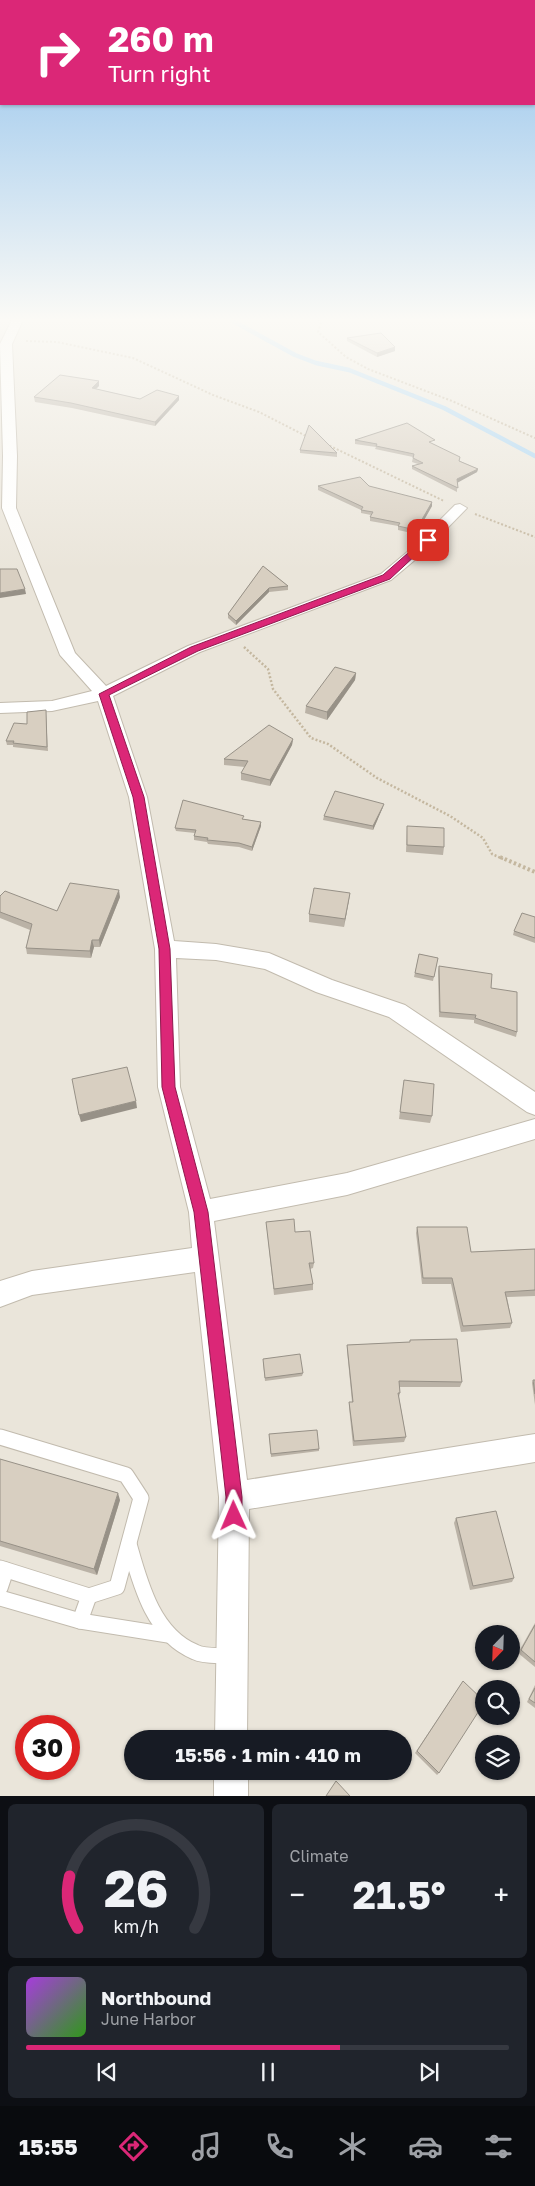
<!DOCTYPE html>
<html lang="en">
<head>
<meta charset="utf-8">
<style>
	:root { --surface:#171b24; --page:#20242c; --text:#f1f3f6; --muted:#9ea1a6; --line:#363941; --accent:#db2777 }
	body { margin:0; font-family:"Golos Text",sans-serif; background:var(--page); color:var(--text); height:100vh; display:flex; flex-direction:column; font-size:19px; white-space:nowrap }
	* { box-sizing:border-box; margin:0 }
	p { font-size:16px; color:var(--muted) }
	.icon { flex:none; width:28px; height:28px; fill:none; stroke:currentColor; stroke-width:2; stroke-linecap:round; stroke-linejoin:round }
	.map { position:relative; height:1796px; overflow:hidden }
	.sheet { display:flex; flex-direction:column; gap:8px; padding:8px; background:#0d0f14; flex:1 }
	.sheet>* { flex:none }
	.hud { position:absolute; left:0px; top:0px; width:535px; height:105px; box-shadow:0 1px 4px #0004; background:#db2777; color:#fff; overflow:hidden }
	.needle { width:32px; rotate:203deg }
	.fabs { position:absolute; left:475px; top:1625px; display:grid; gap:10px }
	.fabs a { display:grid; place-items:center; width:45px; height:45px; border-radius:50%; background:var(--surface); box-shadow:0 1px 4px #0004; font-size:25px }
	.speed { position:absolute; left:15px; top:1715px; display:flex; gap:10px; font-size:25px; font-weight:700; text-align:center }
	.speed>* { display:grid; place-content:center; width:65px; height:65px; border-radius:50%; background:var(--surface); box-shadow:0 1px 4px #0004; line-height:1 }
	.speed .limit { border:8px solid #d22; background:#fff; color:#111 }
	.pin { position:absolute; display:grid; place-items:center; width:42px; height:42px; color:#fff; margin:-21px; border-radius:10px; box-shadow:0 2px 8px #0006 }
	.me { position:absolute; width:55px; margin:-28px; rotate:359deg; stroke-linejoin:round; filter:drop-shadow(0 0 4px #0008) }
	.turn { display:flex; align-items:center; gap:18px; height:105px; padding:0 25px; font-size:22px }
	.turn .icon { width:65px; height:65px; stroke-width:2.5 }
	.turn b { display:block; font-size:35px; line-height:42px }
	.big { font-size:38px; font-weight:700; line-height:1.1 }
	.sheet .widget { flex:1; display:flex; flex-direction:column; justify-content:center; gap:8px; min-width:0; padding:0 18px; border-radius:8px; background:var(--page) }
	.sheet .dial { align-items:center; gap:0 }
	.dial svg { height:130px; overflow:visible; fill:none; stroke:var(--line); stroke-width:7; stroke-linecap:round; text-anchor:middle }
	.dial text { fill:var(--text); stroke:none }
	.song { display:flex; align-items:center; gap:15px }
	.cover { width:60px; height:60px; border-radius:8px; background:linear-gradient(135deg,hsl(280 70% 55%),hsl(110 70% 35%)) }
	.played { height:5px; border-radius:2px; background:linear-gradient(90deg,var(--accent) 65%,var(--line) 65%) }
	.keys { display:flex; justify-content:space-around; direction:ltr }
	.heat { display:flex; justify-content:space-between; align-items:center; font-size:28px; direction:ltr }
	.sheet .tiles { flex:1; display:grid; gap:8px; grid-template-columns:1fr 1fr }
	.widget:last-child { grid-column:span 2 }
	.trip { position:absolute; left:124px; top:1730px; width:288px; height:50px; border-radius:25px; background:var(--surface); box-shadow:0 1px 4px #0004; font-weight:700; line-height:50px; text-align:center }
	.menu { display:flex; height:80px; justify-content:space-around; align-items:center; background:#090b0e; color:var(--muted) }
	.menu .icon { width:35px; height:35px }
	.menu .selected { color:var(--accent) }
	.menu b { font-size:22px; color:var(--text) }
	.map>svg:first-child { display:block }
	.residential { fill:#eae5da; fill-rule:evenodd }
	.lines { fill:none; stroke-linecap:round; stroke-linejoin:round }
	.stream { stroke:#a9d4f2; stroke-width:4.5 }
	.service-casing { stroke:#c2bbae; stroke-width:17 }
	.minor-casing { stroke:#c2bbae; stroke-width:2 }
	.path-far2 { stroke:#c4b79f; stroke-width:2; stroke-dasharray:2 2; stroke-linecap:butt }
	.path-far1 { stroke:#c4b79f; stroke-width:2.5; stroke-dasharray:2 2; stroke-linecap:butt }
	.path { stroke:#c4b79f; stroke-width:4; stroke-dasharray:2.5 2.5; stroke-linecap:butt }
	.service { stroke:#fff; stroke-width:15 }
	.minor { fill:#fff; fill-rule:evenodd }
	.wall { fill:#bab2a6 }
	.shaded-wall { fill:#979187 }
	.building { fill:#d8cfc1; stroke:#979187 }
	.route { fill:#db2777; stroke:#8e194d }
</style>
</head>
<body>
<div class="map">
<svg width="535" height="1796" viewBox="0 0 535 1796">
	<rect width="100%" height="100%" fill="#f6f3ec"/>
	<path class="residential" d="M0 320H535V1796H0ZM484 1634H511V1661H484ZM484 1689H511V1716H484ZM26 1726H69V1769H26ZM132 1739H402V1771H132ZM484 1744H511V1771H484Z"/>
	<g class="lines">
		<polyline class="stream" points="231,320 295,355 316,363 349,370 444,408 535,456"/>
		<g class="service-casing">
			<g id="service">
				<polyline points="0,1437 126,1475 141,1498 117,1587 89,1596 0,1568"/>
				<path d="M129 1544C140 1583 153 1635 195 1652 205 1657 218 1655 229 1656"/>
				<polyline points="0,1588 6,1570"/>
				<polyline points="89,1596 80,1621 168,1635"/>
				<polyline points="0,1598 80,1621"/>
			</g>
		</g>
		<g class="minor-casing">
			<g id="minor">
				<polygon points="12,320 23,320 12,344 17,456 16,508 75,653 106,686 188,646 381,574 412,548 455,505 460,504 467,508 422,554 391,580 200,652 113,696 147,797 174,941 216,944 269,953 332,980 405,1005 535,1092 535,1115 527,1112 389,1017 316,992 265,969 216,960 176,958 180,1087 210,1199 347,1173 535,1119 535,1139 347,1195 214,1221 247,1480 535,1434 535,1462 249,1509 247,1739 215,1739 219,1497 195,1272 32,1295 0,1307 0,1281 32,1271 192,1248 189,1212 158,1087 155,949 129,797 98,701 52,711 0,713 0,703 52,701 92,691 60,655 2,508 3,456 0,344"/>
				<rect x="214" y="1771" width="34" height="25"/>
			</g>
		</g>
		<g class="path-far2">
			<polyline points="318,320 321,323 318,332 346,357 368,369 452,401 535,438"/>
			<polyline points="26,341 57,342 133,358 213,395 259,412 308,437"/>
			<polyline points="326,444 444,501"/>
			<polyline points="475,514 535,537"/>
		</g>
		<polyline class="path-far1" points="244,647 268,669 273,689 311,738 328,744 377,778 450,816 483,838 492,854 503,859"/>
		<polyline class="path" points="500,857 535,872"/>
		<use href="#service" class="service"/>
		<use href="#minor" class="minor"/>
	</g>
	<g class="wall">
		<polygon points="347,338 395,347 395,351 377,357 347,341"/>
		<polygon points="99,386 96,389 140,399 179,400 155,426 72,408 35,402 34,397"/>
		<polygon points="355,440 435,444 434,444 460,461 478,469 477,472 457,482 457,492 412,469 412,466 418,464 412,462 413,457 375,449 376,447 355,444"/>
		<polygon points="300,450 337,453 337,457 300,453"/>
		<polygon points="318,486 432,502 432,506 416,534 398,530 398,526 370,521 370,517 371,515 361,513 361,510 318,490"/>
		<polygon points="263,566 288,586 288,590 269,592 236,625 228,618 228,614"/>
		<polygon points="356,673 355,680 327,720 305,713 306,706"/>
		<polygon points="46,714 48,751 13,747 13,745 7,745 6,741"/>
		<polygon points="293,739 292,745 270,786 241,780 241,773 245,767 224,765 224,759"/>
		<polygon points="383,807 373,830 323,820 324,816"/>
		<polygon points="244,819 261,822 261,826 252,851 239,847 208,844 207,842 194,840 194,836 195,833 176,831 175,828"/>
		<polygon points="407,826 444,847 443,855 406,852"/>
		<polygon points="350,893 344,927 309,922 309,914"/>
		<polygon points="0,896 57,911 120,897 100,947 94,947 91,958 27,954 26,948 30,930 0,918"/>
		<polygon points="535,917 535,943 513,935 514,931"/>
		<polygon points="419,954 438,958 433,981 414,977"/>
		<polygon points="439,966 491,988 517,1032 516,1037 474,1023 474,1020 439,1017 438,971"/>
		<polygon points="403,1087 432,1116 430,1123 399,1119"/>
		<polygon points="266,1222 295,1232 314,1263 313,1268 310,1269 313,1284 313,1290 274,1295"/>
		<polygon points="417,1227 471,1252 535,1249 535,1296 507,1297 512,1323 510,1328 461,1332 451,1284 422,1284 416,1233"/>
		<polygon points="410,1340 462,1382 460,1387 399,1387 400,1393 399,1397 406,1437 404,1442 353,1446 349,1407 349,1402 352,1402 347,1350 347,1345 410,1342"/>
		<polygon points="263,1362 303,1373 302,1376 265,1381"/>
		<polygon points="533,1380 535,1380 535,1405 532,1383"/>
		<polygon points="269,1434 319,1449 319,1451 271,1457"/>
		<polygon points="0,1459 120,1500 97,1575 0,1546"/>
		<polygon points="456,1518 514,1578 512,1582 470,1590 454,1523"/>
		<polygon points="535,1623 535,1667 518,1653"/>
		<polygon points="463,1681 439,1773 437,1775 415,1753"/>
		<polygon points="535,1685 535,1708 527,1702"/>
	</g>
	<g class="shaded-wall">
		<polygon points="395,347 395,351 377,357 377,353"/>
		<polygon points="99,381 99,386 92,392 92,388"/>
		<polygon points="179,396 179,400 155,426 155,422"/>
		<polygon points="478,469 477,472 457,483 457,479"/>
		<polygon points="432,502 432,506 416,534 416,530"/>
		<polygon points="269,588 269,592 236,625 236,621"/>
		<polygon points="25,589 26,594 0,598 0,593"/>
		<polygon points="356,673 355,680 327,720 327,712"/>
		<polygon points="293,739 292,745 270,786 270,780"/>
		<polygon points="384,804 383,807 373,830 373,826"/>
		<polygon points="261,822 261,826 252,851 252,847"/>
		<polygon points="119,890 120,897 100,947 99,940"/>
		<polygon points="350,893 349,900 344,927 345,919"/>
		<polygon points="92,940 94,947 91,958 90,951"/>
		<polygon points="136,1101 137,1108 81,1122 79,1115"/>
		<polygon points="118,1493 120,1500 97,1575 94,1569"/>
	</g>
	<g class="building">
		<polygon points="381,333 395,347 377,353 347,338"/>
		<polygon points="60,375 99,381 92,388 140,399 157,390 179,396 155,422 71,403 34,397"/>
		<polygon points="407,423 435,440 429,442 460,457 459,461 478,469 457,479 458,488 412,466 423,463 413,458 414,454 376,446 377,444 355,440"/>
		<polygon points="309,425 337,453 300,450"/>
		<polygon points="360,477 369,486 432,502 416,530 398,526 400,523 370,517 373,512 361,510 363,507 318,486"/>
		<polygon points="263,566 288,586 269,588 236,621 228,614"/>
		<polygon points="0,569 17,569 25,589 0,593"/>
		<polygon points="335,667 356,673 327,712 306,706"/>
		<polygon points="46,710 47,747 13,743 14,741 6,741 14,723 27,724 27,712"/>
		<polygon points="269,725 293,739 270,780 241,773 248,761 224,759"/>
		<polygon points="335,791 384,804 373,826 324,816"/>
		<polygon points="183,800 244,816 242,819 261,822 252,847 239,843 207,840 208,838 194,836 196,830 175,828"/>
		<polygon points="407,826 444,828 444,847 407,845"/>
		<polygon points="70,883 119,890 99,940 92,940 90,951 26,948 32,924 0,912 0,896 5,891 57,911"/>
		<polygon points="314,888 350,893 345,919 309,914"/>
		<polygon points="522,913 535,917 535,938 514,931"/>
		<polygon points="419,954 438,958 434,977 415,973"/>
		<polygon points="439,966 492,974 491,988 517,992 517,1032 475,1018 476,1015 440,1012"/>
		<polygon points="127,1067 136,1101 79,1115 72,1079"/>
		<polygon points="404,1080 434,1084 432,1116 400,1112"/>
		<polygon points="294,1219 295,1232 310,1231 314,1263 309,1263 313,1284 274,1289 266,1222"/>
		<polygon points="417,1227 467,1227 471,1252 535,1249 535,1290 505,1292 512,1323 463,1326 452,1278 423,1278"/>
		<polygon points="457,1339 462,1382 399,1381 400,1393 398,1393 406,1437 354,1441 349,1402 353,1402 347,1345 410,1342 410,1340"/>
		<polygon points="300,1354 303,1373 265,1378 263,1359"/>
		<polygon points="533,1380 535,1380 535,1394"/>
		<polygon points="317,1430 319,1449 271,1454 269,1434"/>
		<polygon points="0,1459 118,1493 94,1569 0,1541"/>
		<polygon points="496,1511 514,1578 473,1586 456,1518"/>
		<polygon points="535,1625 535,1662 521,1650"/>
		<polygon points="463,1681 484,1701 484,1703 439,1773 417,1751"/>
		<polygon points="535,1688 535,1703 529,1699"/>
		<polygon points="336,1781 350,1796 326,1796"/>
	</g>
	<linearGradient id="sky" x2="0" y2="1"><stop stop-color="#8fc1ec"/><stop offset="0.56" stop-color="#fbfaf6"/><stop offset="1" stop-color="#fbfaf6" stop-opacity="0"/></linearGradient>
	<rect width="535" height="571" fill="url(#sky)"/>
	<polygon class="route" points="425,538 432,540 390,579 198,651 109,695 144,797 170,949 175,1087 208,1212 242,1497 242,1516 240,1522 234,1525 228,1522 225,1516 226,1497 194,1212 162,1087 159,949 133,797 99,694 191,647 383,575"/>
</svg>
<div class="fabs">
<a><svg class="needle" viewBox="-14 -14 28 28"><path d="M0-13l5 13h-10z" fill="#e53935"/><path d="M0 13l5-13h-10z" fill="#9ea1a6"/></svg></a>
<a><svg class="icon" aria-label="search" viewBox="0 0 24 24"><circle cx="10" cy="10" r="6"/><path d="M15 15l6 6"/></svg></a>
<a><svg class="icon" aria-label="layers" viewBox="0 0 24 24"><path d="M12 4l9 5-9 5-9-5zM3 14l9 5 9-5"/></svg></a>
</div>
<div class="speed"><div class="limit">30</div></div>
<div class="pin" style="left:428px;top:540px;background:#d93025"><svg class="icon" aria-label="arrive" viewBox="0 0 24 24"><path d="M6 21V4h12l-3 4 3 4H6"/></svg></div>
<svg class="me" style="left:234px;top:1516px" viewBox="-20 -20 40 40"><path d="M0-17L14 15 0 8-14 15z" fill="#db2777" stroke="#fff" stroke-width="4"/></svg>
<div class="trip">15:56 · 1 min · 410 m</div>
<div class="hud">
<div class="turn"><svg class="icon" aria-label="right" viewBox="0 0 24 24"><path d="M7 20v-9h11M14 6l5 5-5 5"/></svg><div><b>260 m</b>Turn right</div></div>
</div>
</div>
<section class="sheet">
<div class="tiles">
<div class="widget dial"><svg viewBox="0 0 100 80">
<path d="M14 69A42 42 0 1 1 86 69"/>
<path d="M14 69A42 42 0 0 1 9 37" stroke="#db2777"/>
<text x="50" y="56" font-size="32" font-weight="700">26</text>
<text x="50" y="72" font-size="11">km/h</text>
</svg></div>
<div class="widget"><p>Climate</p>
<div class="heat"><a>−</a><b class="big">21.5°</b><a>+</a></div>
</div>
<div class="widget">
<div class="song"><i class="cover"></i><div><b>Northbound</b><p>June Harbor</p></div></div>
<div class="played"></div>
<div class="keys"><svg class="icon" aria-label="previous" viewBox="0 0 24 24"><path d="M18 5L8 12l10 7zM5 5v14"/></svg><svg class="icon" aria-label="pause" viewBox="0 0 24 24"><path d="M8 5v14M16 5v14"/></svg><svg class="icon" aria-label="next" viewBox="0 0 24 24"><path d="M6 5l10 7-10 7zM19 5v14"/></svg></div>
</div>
</div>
</section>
<nav class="menu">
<b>15:55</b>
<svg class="icon selected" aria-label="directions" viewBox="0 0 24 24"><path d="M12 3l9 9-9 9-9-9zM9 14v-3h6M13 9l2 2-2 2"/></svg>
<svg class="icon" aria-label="music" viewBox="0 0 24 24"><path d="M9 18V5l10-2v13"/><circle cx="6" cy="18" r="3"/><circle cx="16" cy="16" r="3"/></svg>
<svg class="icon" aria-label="phone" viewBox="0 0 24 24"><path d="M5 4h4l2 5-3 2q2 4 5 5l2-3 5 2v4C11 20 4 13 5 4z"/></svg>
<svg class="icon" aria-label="climate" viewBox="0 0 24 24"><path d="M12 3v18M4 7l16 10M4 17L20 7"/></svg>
<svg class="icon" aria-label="car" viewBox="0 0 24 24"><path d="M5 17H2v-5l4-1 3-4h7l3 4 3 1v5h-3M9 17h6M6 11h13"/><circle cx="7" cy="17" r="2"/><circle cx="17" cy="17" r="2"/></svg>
<svg class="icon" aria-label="filters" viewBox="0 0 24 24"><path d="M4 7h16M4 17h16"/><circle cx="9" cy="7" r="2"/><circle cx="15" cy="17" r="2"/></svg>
</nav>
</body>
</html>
